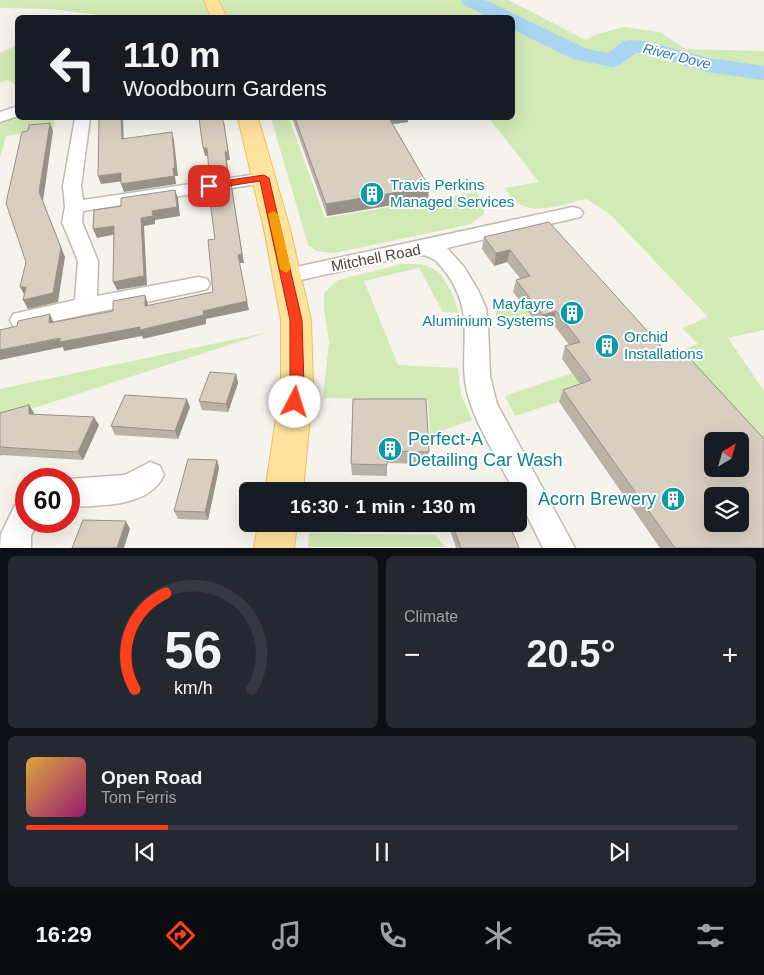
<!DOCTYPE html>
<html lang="en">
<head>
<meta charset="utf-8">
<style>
	:root { --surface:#171b24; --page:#242831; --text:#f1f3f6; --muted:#9ea1a6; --line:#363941; --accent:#fc3f1d }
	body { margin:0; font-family:Arial,sans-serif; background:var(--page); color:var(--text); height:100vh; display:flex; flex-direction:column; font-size:19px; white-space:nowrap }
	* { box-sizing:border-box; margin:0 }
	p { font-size:16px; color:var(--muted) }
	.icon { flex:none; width:28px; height:28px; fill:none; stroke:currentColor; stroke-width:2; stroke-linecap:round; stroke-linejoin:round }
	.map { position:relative; height:548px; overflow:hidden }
	.details { display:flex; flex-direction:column; gap:8px; padding:8px; background:#0d0f14; flex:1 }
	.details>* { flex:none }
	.guide { position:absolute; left:15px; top:15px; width:500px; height:105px; border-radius:8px; box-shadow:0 5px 20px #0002; background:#171b24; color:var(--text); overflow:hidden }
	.needle { width:32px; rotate:37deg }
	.fabs { position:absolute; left:704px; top:432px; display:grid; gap:10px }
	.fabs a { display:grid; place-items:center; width:45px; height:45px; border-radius:8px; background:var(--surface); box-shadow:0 5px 20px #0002; font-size:25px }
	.speed { position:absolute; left:15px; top:468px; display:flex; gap:10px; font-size:25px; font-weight:700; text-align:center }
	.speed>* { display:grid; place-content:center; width:65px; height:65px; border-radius:50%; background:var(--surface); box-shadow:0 5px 20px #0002; line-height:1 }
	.speed .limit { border:8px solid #d22; background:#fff; color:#111 }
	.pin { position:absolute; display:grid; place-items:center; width:42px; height:42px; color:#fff; margin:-21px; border-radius:10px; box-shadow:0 2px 8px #0006 }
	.me { position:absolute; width:55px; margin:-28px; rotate:5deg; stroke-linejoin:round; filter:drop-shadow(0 0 4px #0008) }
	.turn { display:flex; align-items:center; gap:18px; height:105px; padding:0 25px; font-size:22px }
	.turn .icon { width:65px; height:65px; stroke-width:2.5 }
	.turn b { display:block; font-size:35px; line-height:42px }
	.big { font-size:38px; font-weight:700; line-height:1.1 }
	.details .tile { flex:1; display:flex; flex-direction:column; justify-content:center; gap:8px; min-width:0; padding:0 18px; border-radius:8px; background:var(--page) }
	.details .dial { align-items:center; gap:0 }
	.dial svg { height:130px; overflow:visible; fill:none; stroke:var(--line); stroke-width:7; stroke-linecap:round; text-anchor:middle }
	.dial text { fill:var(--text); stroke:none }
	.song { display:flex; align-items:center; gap:15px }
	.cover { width:60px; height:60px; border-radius:8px; background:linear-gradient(135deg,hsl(40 70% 55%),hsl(320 70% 35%)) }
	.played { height:5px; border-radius:2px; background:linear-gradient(90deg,var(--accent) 20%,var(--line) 20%) }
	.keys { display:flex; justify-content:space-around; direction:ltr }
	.heat { display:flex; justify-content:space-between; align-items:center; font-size:28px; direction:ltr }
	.details .tiles { flex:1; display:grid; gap:8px; grid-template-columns:1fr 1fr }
	.tile:last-child { grid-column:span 2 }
	.trip { position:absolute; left:239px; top:482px; width:288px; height:50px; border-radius:8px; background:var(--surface); box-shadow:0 5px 20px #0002; font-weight:700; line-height:50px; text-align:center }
	.menu { display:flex; height:80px; justify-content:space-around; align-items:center; background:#090b0e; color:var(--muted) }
	.menu .icon { width:35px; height:35px }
	.menu .selected { color:var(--accent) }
	.menu b { font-size:22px; color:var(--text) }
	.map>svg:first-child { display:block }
	.green { fill:#d2eab5 }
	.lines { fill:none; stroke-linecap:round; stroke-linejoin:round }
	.river { fill:#a9d4f2; fill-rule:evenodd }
	.minor-casing { stroke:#c2bbae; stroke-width:3 }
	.major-casing { stroke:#e6c16a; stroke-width:2 }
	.minor { fill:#fff; fill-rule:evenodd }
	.major { fill:#ffe39c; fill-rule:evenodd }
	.wall { fill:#bab2a6 }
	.shaded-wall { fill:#979187 }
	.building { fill:#d8cfc1; stroke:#979187; fill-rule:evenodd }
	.route { fill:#fc3f1d; stroke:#a42913 }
	.slow { fill:#f59e0b }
	.labels { text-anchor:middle; stroke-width:4; stroke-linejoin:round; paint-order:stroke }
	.far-water-label { font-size:14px; font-style:italic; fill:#2e7ab2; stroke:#fff }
	.culture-label { font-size:15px; fill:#0d838f; stroke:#fff; text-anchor:start }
	.street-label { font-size:15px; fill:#4b4439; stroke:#fff }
	.near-culture-label { font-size:18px; fill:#0d838f; stroke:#fff; text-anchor:start }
</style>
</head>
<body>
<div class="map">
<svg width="764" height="548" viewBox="0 0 764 548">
	<rect width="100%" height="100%" fill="#f6f3ec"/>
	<g class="green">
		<polygon points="0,0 204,0 209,17 123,18 51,9 0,8"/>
		<path d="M219 0H508L586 40 594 35 624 27 659 32 686 49 764 51V330L728 338 764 391V461L677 363 515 416 505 396 572 373 580 384 698 344 682 328 708 317 610 214 587 199C557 205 523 222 505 188L539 182 489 118H512V18L228 17Z"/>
		<polygon points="17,45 17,85 7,80 0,83 0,53"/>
		<polygon points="17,117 18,118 72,118 55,120 53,129 6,136 0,158 0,123"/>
		<polygon points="271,118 289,118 325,218 477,192 485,205 483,215 471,224 334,253 317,251 308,245"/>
		<path d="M402 264C414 264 427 263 437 271 446 278 456 302 459 313L443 312 419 268 364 281 398 365 458 368 461 395 472 420 430 435 428 400 323 398 329 342 324 308V293L338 280Z"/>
		<polygon points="520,301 532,316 498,326 495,310"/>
		<polygon points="269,332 0,419 0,389"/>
		<polygon points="309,533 435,535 445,547 308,547"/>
	</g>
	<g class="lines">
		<polygon class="river" points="461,0 485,0 587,49 608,53 623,41 631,40 645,41 709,58 764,66 764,80 707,72 643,53 636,53 620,65 612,67 573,59 512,29 512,18 490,18 463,4"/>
		<g class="minor-casing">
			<g id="minor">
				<polygon points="18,106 18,116 0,122 0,112"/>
				<polygon points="75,118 90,118 81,186 83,200 264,173 270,174 273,178 270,182 264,183 83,211 82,222 98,261 97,296 199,277 207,279 210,284 207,289 199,291 21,328 13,326 10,320 13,314 75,300 78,261 62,222 65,207 63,186"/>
				<path d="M573 207 580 209 583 213 580 217 447 248 464 267 478 290 486 308 488 325 490 376 497 404 575 548H543L518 497V491H514C499 461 479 431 469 399 455 353 479 320 447 274 436 259 431 254 413 255L287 283 279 281 276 276 279 271 287 269Z"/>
				<path d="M150 462 160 466 164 475C149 508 100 505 69 507V479L125 475Z"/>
				<polygon points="26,501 26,521 38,521 31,536 31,548 0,548 1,534 15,505"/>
			</g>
		</g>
		<g class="major-casing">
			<g id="major">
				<polygon points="204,0 218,0 227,18 211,18"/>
				<polygon points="238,118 258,118 290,229 311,320 313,386 303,491 265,491 281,386 281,320 264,229"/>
				<polygon points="258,524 297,524 294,548 254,548"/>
			</g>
		</g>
		<use href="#minor" class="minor"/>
		<use href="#major" class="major"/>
	</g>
	<g class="wall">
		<polygon points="292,118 408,118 408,122 393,124 429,187 428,199 327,216"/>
		<polygon points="549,222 764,548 660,548 559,402 563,390 580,384 562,359 565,346 569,345 553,324 540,327 513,292 516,280 520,278 507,262 494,266 482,249 484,237"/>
		<polygon points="236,374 238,383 228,412 202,410 199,401"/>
		<polygon points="353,399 429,452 427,464 387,463 387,476 352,475 351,464"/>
		<polygon points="29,405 34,413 34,414 99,425 83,460 1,455 0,457 0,413"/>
		<polygon points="190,407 178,439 115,435 111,426"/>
		<polygon points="217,460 219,468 208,520 178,519 174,511"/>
		<polygon points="448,524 509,524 519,548 456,548"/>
	</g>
	<g class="shaded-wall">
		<polygon points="121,118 123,118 124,147 122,139"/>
		<polygon points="387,118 408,118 408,122 387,125"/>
		<polygon points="50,123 53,131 43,201 65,257 58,302 28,309 23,300 61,248 39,192"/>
		<polygon points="224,124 230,160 227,160 229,176 211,179 209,171 225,152"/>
		<polygon points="172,132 174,140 178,176 175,176 176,184 124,192 121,184 173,168"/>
		<polygon points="203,148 207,148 209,156 205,156"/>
		<polygon points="121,173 124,181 101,184 98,176"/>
		<polygon points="429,187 428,199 327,216 326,204"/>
		<polygon points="175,190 178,198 180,216 155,220 155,224 144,226 147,285 117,290 113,282 141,218 152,211"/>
		<polygon points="232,191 244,263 240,263 238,255"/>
		<polygon points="114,226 117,234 97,238 93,229"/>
		<polygon points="510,250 507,262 494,266 496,253"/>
		<polygon points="20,287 26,287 25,296"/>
		<polygon points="145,295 148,304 148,315 145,306"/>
		<polygon points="247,301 249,310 206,319 206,324 143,339 142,336 64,351 63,347 0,360 0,350 203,311"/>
		<polygon points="556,311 553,324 540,327 543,315"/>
		<polygon points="50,314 54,323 49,323"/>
		<polygon points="236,374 238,383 228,412 226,404"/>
		<polygon points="187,399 190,407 178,439 175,431"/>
		<polygon points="29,405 34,413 34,422 29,414"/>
		<polygon points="94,417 99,425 83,460 78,452"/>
		<polygon points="217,460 219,468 208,520 205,512"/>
		<polygon points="126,521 130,529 124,548 117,548"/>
	</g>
	<g class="building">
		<polygon points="99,118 121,118 122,139 172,132 175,168 173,168 174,176 121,184 121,173 98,176"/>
		<polygon points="199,118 222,118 224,124 228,152 225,152 227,168 209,171 207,148 203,148"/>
		<polygon points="295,118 389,118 429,187 326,204"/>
		<polygon points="50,123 39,192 61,248 53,293 23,300 26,287 20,287 26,262 6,203 22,132 28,131 29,125"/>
		<polygon points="231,183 242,254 238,255 247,301 203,311 204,315 140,330 140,327 60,342 60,338 0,350 0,330 17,326 18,321 50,314 49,323 113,311 113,301 145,295 145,306 213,292 208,240 215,239 208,187"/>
		<polygon points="175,190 177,207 152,211 153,216 141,218 144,276 113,282 114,226 93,229 94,210 121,206 121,198"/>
		<path d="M549 222 669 355 683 351 764 439V548H675L563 390 591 380 565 346 580 342 556 311 543 315 516 280 530 276 510 250 496 253 484 237ZM712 441H740V469H712ZM712 496H740V524H712Z"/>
		<polygon points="210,372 236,374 226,404 199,401"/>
		<polygon points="125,395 187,399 175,431 111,426"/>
		<polygon points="353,399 426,399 429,452 388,451 387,465 351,464"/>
		<polygon points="29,405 29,414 94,417 78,452 0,447 0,413"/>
		<polygon points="188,459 217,460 205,512 174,511"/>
		<polygon points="83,520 126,521 117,548 72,548"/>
		<polygon points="452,524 509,524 519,548 461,548"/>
	</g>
	<polygon class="route" points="264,175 269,178 302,320 304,386 300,406 295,408 290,406 288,402 290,386 290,320 260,181 209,189 205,186 209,183"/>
	<polygon class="slow" points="273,211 278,214 291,269 286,273 280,269 268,214"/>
	<defs>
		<g id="building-disc" transform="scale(1.25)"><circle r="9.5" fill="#0f9aa8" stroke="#fff"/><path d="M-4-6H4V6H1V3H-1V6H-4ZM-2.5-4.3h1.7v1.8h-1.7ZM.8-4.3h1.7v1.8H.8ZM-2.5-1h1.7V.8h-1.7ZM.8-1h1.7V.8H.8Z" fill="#fff"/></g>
	</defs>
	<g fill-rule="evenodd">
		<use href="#building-disc" x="372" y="194"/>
		<use href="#building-disc" x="572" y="313"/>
		<use href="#building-disc" x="607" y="346"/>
		<use href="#building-disc" x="390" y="449"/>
		<use href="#building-disc" x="673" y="499"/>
	</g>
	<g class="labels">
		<g class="far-water-label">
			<text transform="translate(677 56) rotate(14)" y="5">River Dove</text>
		</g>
		<g class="culture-label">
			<text x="390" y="190">Travis Perkins<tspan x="390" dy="17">Managed Services</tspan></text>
			<text x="554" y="309" text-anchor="end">Mayfayre<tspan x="554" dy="17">Aluminium Systems</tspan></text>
			<text x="624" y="342">Orchid<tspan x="624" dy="17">Installations</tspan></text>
		</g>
		<g class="street-label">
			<text transform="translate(376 258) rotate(-11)" y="5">Mitchell Road</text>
		</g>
		<g class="near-culture-label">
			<text x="408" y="445">Perfect-A<tspan x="408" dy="21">Detailing Car Wash</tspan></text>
			<text x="656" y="505" text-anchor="end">Acorn Brewery</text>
		</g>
	</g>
</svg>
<div class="fabs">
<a><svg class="needle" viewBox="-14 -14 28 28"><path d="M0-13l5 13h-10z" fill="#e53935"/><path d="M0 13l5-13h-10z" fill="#9ea1a6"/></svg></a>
<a><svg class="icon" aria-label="layers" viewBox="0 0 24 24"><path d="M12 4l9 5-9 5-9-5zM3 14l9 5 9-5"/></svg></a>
</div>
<div class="speed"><div class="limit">60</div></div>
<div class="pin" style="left:209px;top:186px;background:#d93025"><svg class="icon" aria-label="arrive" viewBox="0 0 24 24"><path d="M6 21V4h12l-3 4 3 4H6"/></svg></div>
<svg class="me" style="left:295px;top:402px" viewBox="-20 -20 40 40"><circle r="19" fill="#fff"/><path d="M0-13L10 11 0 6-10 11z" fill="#fc3f1d"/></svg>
<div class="trip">16:30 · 1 min · 130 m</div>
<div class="guide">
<div class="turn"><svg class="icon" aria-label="left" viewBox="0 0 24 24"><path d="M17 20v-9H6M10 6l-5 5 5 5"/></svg><div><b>110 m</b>Woodbourn Gardens</div></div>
</div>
</div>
<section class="details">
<div class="tiles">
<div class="tile dial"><svg viewBox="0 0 100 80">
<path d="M14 69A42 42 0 1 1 86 69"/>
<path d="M14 69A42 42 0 0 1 33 10" stroke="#fc3f1d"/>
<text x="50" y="56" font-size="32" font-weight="700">56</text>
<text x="50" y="72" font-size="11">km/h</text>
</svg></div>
<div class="tile"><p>Climate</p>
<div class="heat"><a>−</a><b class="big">20.5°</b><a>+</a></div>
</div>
<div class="tile">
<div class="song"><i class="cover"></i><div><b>Open Road</b><p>Tom Ferris</p></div></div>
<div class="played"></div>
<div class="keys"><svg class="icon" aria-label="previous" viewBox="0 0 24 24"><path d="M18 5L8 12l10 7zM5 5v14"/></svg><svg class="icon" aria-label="pause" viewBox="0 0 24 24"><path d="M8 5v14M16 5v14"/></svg><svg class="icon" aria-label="next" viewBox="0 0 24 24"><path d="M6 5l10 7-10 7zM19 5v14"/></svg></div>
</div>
</div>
</section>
<nav class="menu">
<b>16:29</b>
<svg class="icon selected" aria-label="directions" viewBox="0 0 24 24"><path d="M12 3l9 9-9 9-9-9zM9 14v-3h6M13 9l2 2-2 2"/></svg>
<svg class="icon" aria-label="music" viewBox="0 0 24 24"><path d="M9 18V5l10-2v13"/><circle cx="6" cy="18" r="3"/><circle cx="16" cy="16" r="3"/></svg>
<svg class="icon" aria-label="phone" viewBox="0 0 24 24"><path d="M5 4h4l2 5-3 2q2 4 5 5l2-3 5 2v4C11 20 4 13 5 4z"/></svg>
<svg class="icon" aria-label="climate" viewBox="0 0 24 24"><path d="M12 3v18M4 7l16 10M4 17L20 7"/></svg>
<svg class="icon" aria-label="car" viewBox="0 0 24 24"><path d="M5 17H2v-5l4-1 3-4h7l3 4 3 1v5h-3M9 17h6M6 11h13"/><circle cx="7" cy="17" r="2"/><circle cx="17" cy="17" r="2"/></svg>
<svg class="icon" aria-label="filters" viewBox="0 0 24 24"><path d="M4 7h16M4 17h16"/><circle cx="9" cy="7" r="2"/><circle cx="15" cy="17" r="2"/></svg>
</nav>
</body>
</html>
